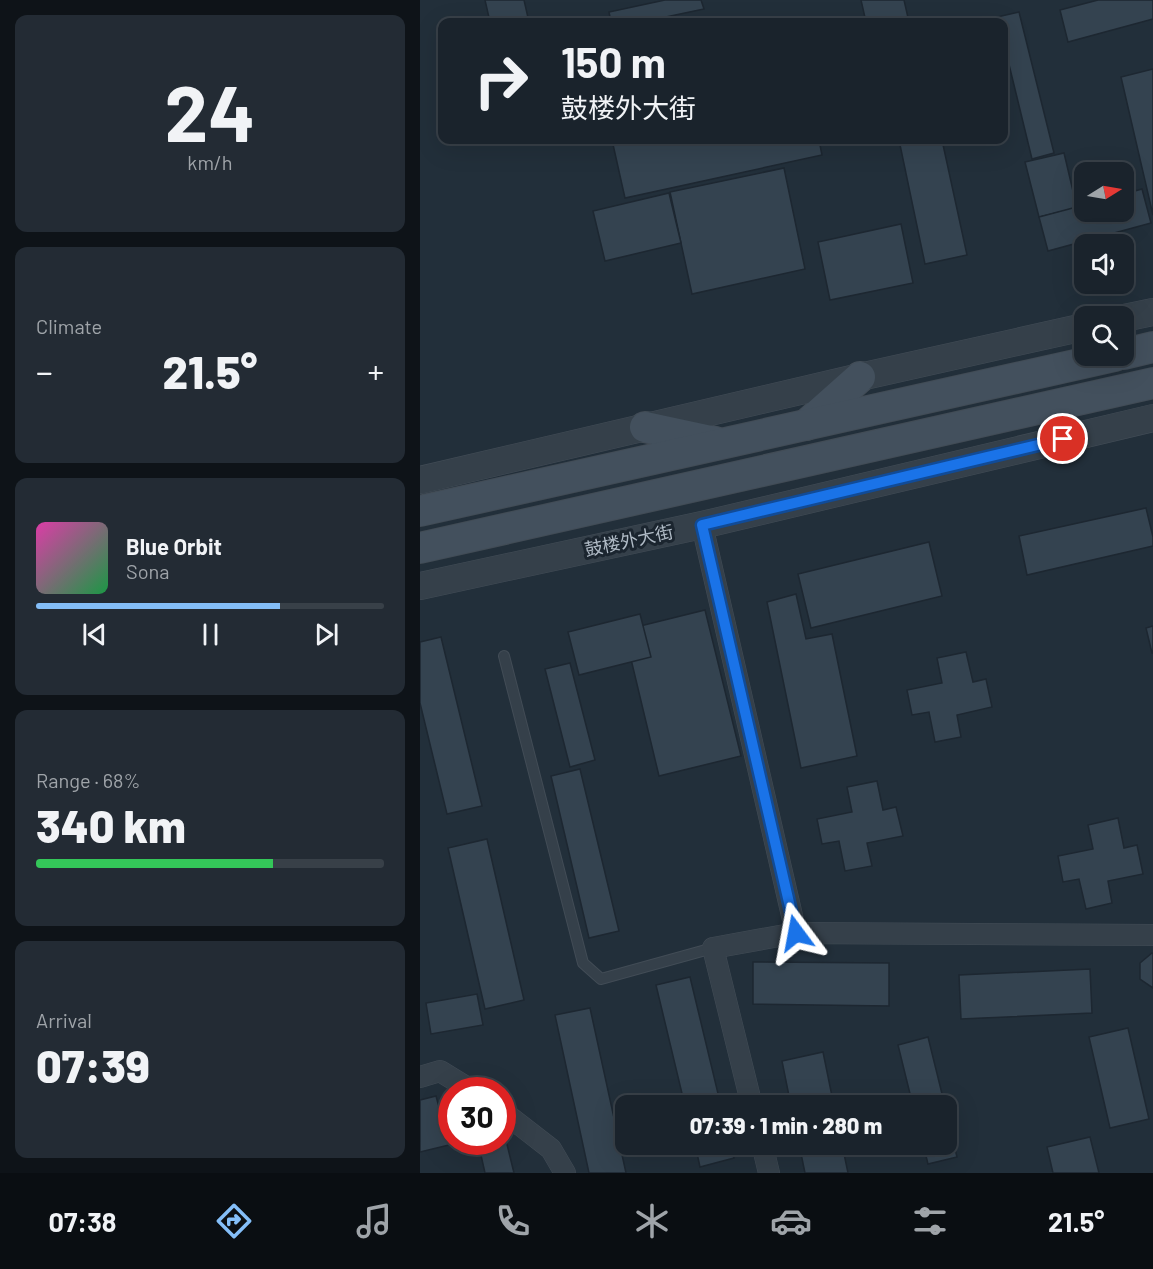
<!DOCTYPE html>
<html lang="en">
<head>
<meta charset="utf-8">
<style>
	:root { --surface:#1a232c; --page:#232b34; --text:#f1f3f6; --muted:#9fa4a9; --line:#384048; --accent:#84bef8 }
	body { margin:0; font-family:Barlow,"Noto Sans SC",sans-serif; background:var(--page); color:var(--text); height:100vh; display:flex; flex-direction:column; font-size:22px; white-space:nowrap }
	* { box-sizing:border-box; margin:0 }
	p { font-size:20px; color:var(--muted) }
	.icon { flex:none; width:33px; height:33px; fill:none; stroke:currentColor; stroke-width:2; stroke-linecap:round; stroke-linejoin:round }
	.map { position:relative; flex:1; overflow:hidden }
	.side { display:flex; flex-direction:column; gap:15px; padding:15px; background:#0e1318; width:420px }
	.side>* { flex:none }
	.hud { position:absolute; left:18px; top:18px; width:570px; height:126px; border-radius:12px; box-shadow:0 6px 24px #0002,0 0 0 2px var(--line); background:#1a232c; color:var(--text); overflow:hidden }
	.needle { width:39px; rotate:79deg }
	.controls { position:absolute; left:654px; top:162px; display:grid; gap:12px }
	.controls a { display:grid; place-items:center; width:60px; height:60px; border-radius:12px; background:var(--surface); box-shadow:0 6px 24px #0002,0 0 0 2px var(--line); font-size:30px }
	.speed { position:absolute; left:18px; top:1077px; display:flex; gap:12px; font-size:30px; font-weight:700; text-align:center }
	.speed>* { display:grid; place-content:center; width:78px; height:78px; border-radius:50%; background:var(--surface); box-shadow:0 6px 24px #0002,0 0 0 2px var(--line); line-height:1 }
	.speed .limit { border:9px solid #d22; background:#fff; color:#111 }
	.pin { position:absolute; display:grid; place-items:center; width:51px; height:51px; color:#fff; margin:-26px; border:3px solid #fff; border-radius:50%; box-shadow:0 2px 6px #0007 }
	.me { position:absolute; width:66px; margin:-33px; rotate:347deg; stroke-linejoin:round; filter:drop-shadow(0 0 4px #0008) }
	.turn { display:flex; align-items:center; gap:21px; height:126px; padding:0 24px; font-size:27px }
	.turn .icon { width:78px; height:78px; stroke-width:2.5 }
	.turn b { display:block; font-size:42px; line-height:51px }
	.big { font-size:45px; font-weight:800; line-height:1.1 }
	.side .card { flex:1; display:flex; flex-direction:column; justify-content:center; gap:9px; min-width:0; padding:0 21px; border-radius:12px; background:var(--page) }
	.side .dial { align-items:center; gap:0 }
	.dial b { font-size:78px; line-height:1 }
	.song { display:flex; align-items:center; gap:18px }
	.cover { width:72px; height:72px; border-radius:9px; background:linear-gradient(135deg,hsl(320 70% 55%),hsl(140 70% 35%)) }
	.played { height:6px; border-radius:3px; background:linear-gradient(90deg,var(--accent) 70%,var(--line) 70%) }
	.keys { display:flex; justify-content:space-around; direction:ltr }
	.heat { display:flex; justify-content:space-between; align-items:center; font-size:33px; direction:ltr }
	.charge { height:9px; border-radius:4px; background:linear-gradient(90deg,#34c759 68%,var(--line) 0) }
	.trip { position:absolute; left:195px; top:1095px; width:342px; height:60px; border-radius:12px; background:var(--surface); box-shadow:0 6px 24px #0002,0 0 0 2px var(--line); font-weight:800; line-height:60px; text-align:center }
	.dock { display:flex; height:96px; justify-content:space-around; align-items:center; background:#0a0e12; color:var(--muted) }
	.dock .icon { width:42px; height:42px }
	.dock .selected { color:var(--accent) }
	.dock b { font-size:27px; color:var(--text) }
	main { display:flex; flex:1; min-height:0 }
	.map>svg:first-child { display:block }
	.building { fill:#344350; stroke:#1d2731; stroke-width:1.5 }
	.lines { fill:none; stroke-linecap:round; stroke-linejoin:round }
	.service-casing { stroke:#424c56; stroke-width:12 }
	.minor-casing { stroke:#424c56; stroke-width:22 }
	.tertiary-casing { stroke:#424c56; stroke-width:28 }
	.secondary-casing { stroke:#424c56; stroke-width:32 }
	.service { stroke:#35404a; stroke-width:10 }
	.minor { stroke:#35404a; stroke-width:21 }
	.tertiary { stroke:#35404a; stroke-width:27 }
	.secondary { stroke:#43505d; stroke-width:30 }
	.route-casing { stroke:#114b97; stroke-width:15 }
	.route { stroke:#1a73e8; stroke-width:10 }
	.labels { text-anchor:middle; stroke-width:6; stroke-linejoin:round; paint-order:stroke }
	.street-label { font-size:18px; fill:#b0bbc6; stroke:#1b252f }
</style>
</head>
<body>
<main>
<section class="side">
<div class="card dial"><b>24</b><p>km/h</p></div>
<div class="card"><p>Climate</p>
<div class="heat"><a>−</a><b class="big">21.5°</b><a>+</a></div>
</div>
<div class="card">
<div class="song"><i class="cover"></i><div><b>Blue Orbit</b><p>Sona</p></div></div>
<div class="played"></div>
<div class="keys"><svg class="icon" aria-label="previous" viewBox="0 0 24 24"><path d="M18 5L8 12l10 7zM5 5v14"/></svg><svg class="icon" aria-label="pause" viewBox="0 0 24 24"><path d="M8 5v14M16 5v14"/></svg><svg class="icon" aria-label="next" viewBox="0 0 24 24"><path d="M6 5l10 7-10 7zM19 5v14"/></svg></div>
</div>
<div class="card"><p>Range · 68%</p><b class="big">340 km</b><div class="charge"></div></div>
<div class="card"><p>Arrival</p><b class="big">07:39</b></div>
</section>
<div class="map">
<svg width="733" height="1173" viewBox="0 0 733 1173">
	<rect width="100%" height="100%" fill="#222f3a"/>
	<g class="building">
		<polygon points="65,0 104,0 109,22 70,22"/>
		<polygon points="245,0 281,0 284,9 222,22 191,22 189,12"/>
		<polygon points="441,0 484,0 489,22 446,22"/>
		<polygon points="678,0 733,0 733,19 648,42 640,10"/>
		<polygon points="599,12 634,153 612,159 584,44 584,22 578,22 577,17"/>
		<polygon points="733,69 733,215 701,77"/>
		<polygon points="192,140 399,140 402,155 205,198"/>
		<polygon points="479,140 522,140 547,255 505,264"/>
		<polygon points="644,153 657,208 619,217 605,162"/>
		<polygon points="364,168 385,269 272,294 250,192"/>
		<polygon points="722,189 731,223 628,251 619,217 664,205 664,212 704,212 704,194"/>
		<polygon points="249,193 261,243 185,261 173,211"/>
		<polygon points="481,224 493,283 410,300 398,242"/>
		<polygon points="726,508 733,537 733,546 607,575 599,536"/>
		<polygon points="509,542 522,596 391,628 378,574"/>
		<polygon points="376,594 386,639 412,634 437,756 381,768 347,602"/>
		<polygon points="285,610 321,756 239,776 204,630"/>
		<polygon points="220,614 231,657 159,675 148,632"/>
		<polygon points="733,626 733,653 732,653 726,628"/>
		<polygon points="21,637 62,806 27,814 0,703 0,642"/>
		<polygon points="546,652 553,682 566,679 572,707 537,715 541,737 515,742 509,712 492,715 487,690 522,683 517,658"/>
		<polygon points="150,663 175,760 150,767 125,669"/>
		<polygon points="160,769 199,931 169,938 131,776"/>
		<polygon points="457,781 463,810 476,807 483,836 447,843 452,866 425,871 419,841 402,844 397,819 432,812 427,787"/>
		<polygon points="698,818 704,848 717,845 723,874 688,881 692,903 666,909 659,879 643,882 638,856 673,849 668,825"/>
		<polygon points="67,839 104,1000 65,1009 28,848"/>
		<polygon points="732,953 733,954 733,988 720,979 720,963"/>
		<polygon points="333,962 469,963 469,1006 333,1004"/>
		<polygon points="670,969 672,1013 541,1019 539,975"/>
		<polygon points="270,977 301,1106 265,1106 236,985"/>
		<polygon points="57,994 63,1025 11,1034 6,1003"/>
		<polygon points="170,1008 206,1173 169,1173 135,1015"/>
		<polygon points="708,1028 729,1119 690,1128 669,1037"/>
		<polygon points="508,1037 525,1106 493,1106 478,1045"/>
		<polygon points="403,1052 414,1106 371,1106 362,1061"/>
		<polygon points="16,1096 29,1145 0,1152 0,1100"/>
		<polygon points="526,1113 537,1157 508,1164 503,1144 526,1144"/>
		<polygon points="82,1124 94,1173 65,1173 58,1142 82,1142"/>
		<polygon points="670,1137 679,1173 633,1173 627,1147"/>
		<polygon points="275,1144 310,1144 314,1158 280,1167"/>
		<polygon points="379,1144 422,1144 428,1173 385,1173"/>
	</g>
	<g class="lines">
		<g class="service-casing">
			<polyline id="service" points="84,656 163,963 181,979 293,948"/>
		</g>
		<g class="minor-casing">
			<g id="minor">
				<polyline points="282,525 376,933"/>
				<polyline points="0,1077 20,1071 51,1090"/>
				<polyline points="332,1106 293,948 376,933 733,935"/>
				<polyline points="82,1111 131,1149 145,1173"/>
				<polyline points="342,1144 349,1173"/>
			</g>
		</g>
		<g class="tertiary-casing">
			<g id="tertiary">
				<polyline points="704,318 733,312"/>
				<polyline points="0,480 440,377 664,327"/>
				<polyline points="0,586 282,525 733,418"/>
			</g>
		</g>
		<g class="secondary-casing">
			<g id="secondary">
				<polyline points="704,354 733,347"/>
				<polyline points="386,425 440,377"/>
				<polyline points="225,427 295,442"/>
				<polyline points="0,511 695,356"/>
				<polyline points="0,548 733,383"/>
			</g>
		</g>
		<use href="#service" class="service"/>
		<use href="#minor" class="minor"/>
		<use href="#tertiary" class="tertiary"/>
		<use href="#secondary" class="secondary"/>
	</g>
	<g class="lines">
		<g class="route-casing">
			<polyline id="route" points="376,933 282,525 643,439"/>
		</g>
		<use href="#route" class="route"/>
	</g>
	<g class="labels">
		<g class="street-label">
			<text transform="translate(209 541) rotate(-12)" y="6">鼓楼外大街</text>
		</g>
	</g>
</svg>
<div class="controls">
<a><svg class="needle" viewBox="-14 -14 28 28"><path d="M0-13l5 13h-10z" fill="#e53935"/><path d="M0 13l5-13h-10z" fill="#9fa4a9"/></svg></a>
<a><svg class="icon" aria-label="sound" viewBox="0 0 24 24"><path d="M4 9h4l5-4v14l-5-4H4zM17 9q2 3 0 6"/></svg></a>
<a><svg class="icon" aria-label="search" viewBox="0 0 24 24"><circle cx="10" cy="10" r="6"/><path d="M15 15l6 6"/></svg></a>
</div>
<div class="speed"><div class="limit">30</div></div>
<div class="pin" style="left:643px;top:439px;background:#d93025"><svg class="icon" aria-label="arrive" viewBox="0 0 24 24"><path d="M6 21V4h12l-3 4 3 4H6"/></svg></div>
<svg class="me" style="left:376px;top:933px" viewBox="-20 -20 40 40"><path d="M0-17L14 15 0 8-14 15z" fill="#1a73e8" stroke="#fff" stroke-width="4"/></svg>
<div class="trip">07:39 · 1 min · 280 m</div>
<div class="hud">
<div class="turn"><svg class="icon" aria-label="right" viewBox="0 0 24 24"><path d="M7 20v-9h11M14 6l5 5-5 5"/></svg><div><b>150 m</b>鼓楼外大街</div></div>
</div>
</div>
</main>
<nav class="dock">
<b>07:38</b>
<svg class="icon selected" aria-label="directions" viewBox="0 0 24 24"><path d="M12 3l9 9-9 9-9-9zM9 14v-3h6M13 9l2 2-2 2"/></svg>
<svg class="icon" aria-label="music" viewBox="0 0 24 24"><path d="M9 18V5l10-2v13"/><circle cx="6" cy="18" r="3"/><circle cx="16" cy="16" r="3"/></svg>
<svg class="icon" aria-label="phone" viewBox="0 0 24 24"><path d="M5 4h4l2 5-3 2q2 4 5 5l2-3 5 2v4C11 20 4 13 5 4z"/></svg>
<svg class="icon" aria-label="climate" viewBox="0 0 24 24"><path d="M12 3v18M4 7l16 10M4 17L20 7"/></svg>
<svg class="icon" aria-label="car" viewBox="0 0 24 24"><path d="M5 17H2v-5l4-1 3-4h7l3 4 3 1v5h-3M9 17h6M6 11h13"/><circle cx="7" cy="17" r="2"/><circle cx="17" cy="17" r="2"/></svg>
<svg class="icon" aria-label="filters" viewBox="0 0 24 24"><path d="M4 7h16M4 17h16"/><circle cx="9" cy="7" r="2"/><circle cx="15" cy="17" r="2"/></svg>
<b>21.5°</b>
</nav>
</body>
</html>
